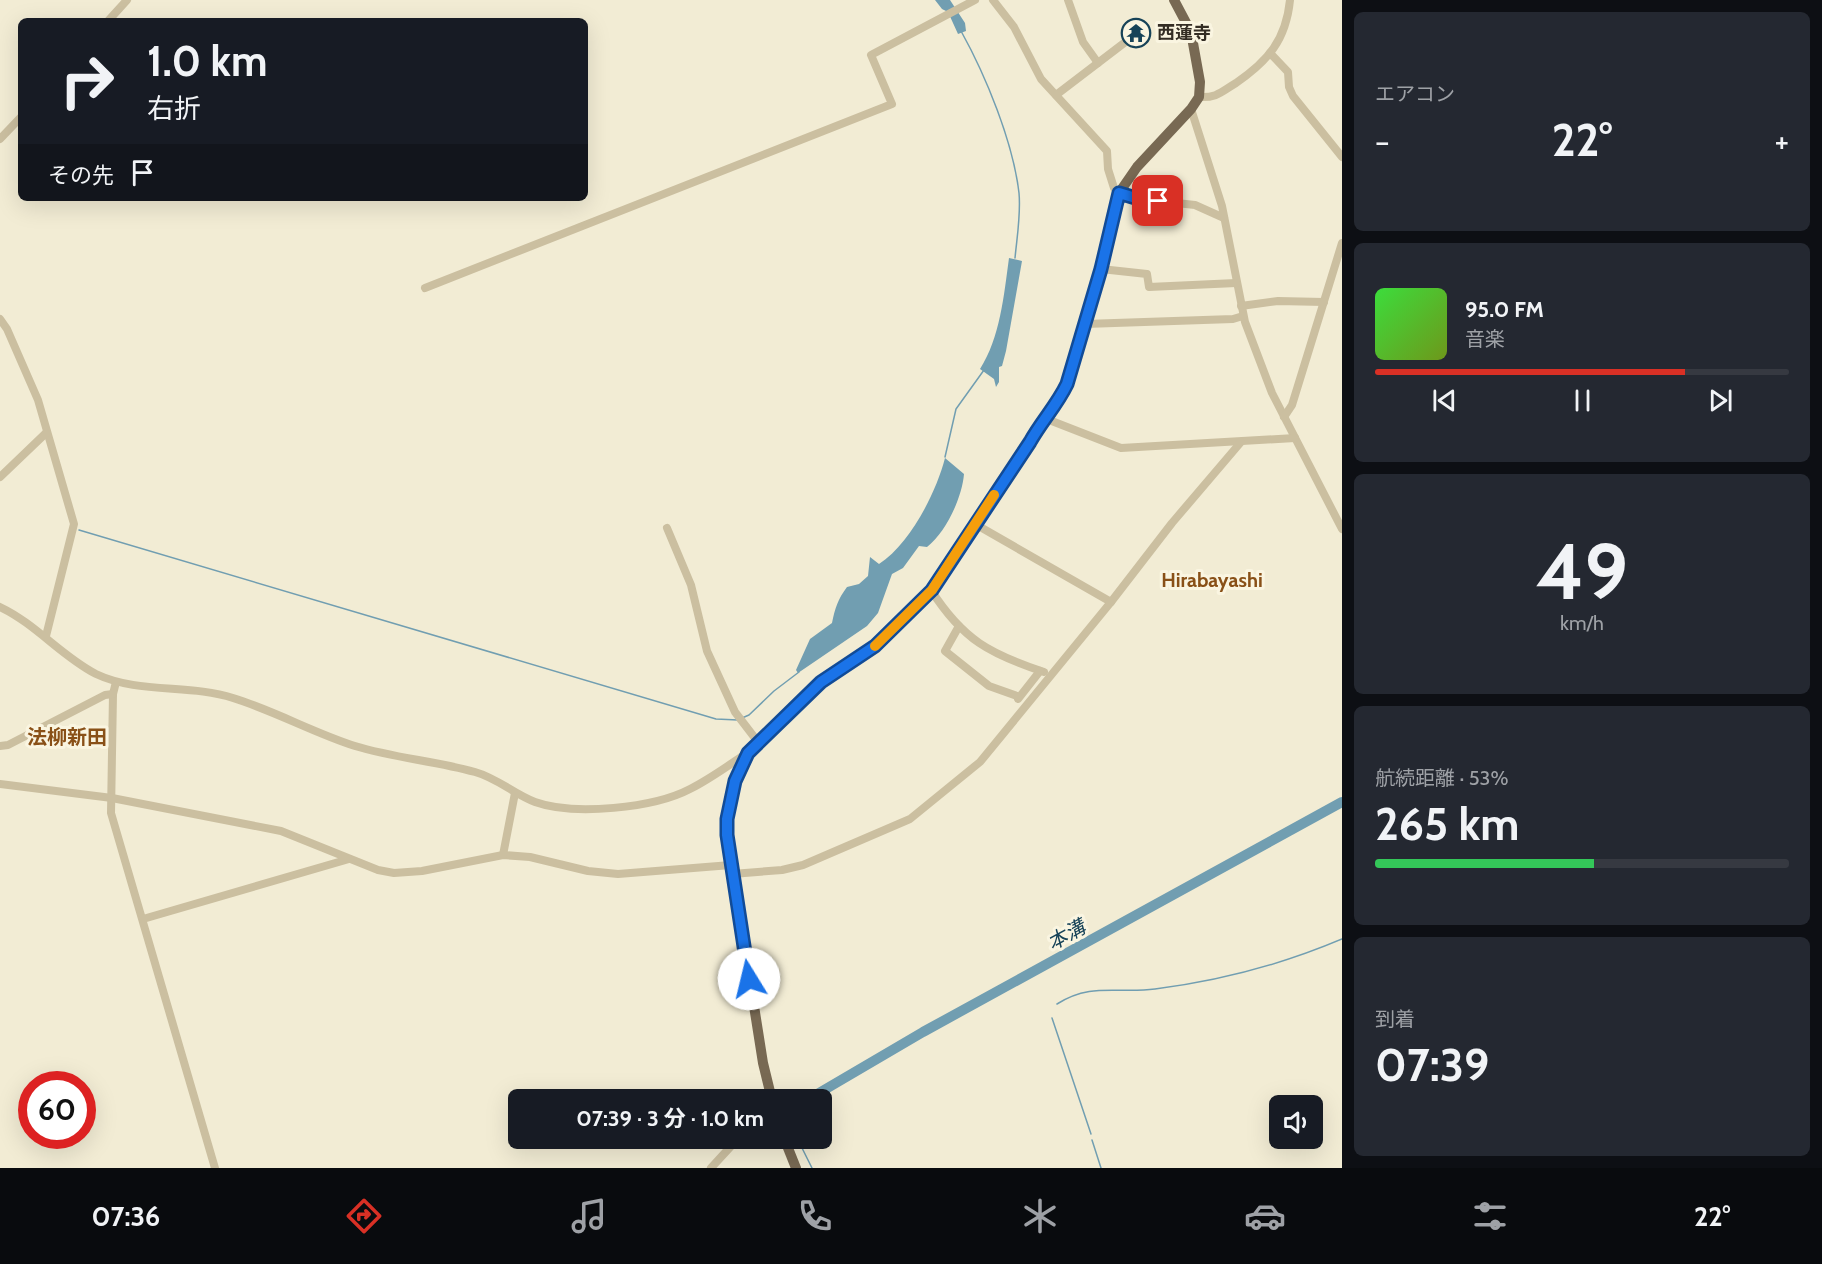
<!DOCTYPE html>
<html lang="ja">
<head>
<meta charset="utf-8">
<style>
	:root { --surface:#171b24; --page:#242831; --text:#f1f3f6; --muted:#9ea1a6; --line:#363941; --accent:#d93025 }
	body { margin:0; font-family:Cabin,"Noto Sans JP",sans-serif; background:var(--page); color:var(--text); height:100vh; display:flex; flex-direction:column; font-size:22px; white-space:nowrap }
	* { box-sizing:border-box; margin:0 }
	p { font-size:20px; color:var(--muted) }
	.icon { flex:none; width:33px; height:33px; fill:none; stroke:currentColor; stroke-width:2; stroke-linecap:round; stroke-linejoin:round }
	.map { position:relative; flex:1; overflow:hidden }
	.sheet { display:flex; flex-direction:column; gap:12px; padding:12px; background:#0d0f14; width:480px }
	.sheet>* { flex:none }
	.banner { position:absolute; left:18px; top:18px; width:570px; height:183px; border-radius:9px; box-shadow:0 6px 24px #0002; background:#171b24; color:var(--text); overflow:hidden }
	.buttons { position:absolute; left:1269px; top:1095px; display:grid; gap:12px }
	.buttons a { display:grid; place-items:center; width:54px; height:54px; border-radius:9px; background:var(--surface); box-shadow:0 6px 24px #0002; font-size:30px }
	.speed { position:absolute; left:18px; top:1071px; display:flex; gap:12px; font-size:30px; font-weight:700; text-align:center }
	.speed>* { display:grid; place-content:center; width:78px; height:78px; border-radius:50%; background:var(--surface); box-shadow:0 6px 24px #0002; line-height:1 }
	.speed .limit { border:9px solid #d22; background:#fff; color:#111 }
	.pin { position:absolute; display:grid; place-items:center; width:51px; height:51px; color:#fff; margin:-26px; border-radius:12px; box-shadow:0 3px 9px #0006 }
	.me { position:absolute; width:66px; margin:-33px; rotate:351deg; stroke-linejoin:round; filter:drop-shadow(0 0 4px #0008) }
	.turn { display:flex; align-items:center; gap:21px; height:126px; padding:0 30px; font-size:27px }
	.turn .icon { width:78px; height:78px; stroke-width:2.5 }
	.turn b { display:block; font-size:42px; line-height:51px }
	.then { display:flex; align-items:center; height:57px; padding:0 30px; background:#0003; gap:12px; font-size:22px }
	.big { font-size:45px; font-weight:700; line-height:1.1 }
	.sheet .card { flex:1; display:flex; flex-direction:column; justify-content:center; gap:9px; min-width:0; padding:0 21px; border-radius:9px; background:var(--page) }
	.sheet .dial { align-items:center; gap:0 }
	.dial b { font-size:78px; line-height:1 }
	.song { display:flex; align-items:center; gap:18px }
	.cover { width:72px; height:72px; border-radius:9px; background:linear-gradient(135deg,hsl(120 70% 55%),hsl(80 70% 35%)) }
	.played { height:6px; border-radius:3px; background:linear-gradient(90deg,var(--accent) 75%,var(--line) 75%) }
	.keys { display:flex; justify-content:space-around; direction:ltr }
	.heat { display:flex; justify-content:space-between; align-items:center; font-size:33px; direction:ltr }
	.charge { height:9px; border-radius:4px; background:linear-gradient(90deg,#34c759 53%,var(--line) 0) }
	.trip { position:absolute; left:508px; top:1089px; width:324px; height:60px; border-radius:9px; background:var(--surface); box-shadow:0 6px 24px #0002; font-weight:700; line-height:60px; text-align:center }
	.tab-bar { display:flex; height:96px; justify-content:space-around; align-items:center; background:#090b0e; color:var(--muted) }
	.tab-bar .icon { width:42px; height:42px }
	.tab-bar .active { color:var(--accent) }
	.tab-bar b { font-size:27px; color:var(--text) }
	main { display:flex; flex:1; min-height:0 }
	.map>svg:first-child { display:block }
	.water { fill:#719eb1 }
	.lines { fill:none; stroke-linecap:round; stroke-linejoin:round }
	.stream { stroke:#719eb1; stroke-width:1.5 }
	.river { stroke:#719eb1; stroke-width:10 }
	.minor { stroke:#cbbfa0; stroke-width:8 }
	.major { stroke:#786953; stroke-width:10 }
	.route-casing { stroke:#114b97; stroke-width:15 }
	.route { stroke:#1a73e8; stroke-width:10 }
	.slow { stroke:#f59e0b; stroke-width:10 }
	.labels { text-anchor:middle; stroke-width:6; stroke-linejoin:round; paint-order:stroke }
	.poi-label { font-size:18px; font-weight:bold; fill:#342d24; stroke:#faf5e1; text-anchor:start }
	.neighbourhood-label { font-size:20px; font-weight:bold; fill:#895017; stroke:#faf5e1 }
	.water-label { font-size:20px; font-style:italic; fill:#174358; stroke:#faf5e1 }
</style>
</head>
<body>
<main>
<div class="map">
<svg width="1342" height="1168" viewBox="0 0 1342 1168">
	<rect width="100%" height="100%" fill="#f2ecd4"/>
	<g class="water">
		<polygon points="935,0 950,0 965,23 966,31 958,34 948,12 942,9"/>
		<path d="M1009 258 1022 261 1006 351 1002 366 999 367V382L996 387 994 379 980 369C1000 338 1004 295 1009 258Z"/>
		<path d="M945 458 964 474C962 498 946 532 927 547L919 546 903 568 892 574 878 613 867 626 798 673 796 670 810 639 832 623C835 608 838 599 847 587L859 584 868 576 870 557 879 564C910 544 936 493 945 458Z"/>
	</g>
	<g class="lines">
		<g class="stream">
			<path d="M961 31C986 76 1013 142 1019 193 1021 214 1017 237 1015 258"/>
			<polyline points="945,457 956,409 984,370"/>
			<polyline points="79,530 716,719 738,720"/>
			<polyline points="742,718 749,715 774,691 799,672"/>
			<path d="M1057 1004C1091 982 1118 994 1155 989 1219 981 1283 964 1342 939"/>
			<polyline points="1052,1018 1091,1134"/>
			<polyline points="802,1138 802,1148 812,1168"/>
			<polyline points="1092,1140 1101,1168"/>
		</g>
		<g class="river">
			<polyline points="807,1100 923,1032 1342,802"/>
			<polyline points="737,1144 778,1140"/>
		</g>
		<g class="minor">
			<polyline points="993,0 1014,27 1041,79 1107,151 1108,169 1114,188 1119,193 1139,199 1195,205 1224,218"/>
			<polyline points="1068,0 1083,42 1098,63"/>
			<polyline points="108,21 127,0"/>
			<polyline points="1270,53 1288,72 1289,87 1293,96 1342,157"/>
			<polyline points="1056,95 1128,40"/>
			<path d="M1199 97C1217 98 1221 92 1236 83 1268 61 1286 40 1290 0"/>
			<polyline points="1191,109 1222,206 1245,322 1272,393 1342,529"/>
			<polyline points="0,139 21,117"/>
			<polyline points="1101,269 1147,274 1149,287 1236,283"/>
			<polyline points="425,288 892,104 871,55 975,0"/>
			<polyline points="1241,306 1278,301 1324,302"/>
			<polyline points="0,319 7,329 38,400 74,524 46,636"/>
			<polyline points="1085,324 1233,319 1243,316"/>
			<polyline points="1284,417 1292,405 1342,243"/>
			<polyline points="1044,418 1121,448 1295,438"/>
			<polyline points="0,477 46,433"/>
			<polyline points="975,524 1111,602"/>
			<polyline points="667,528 691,585 707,651 735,712 758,742"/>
			<path d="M931 590C963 640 990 654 1044 672"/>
			<path d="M0 607C36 624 61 656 96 674 138 694 190 684 233 698 275 711 314 733 355 746 394 758 436 761 475 772 497 778 514 794 535 802 574 816 654 808 690 789 710 779 729 765 747 753"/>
			<polyline points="959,626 945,651 989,686 1017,696 1018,699 1040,671"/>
			<polyline points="116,682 113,694 111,813 215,1168"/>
			<polyline points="0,746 8,745 105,695 113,694"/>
			<polyline points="0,784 112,798 281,831 378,870 394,873 422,871 503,855 530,857 588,871 618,874 731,865"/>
			<polyline points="503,855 515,793"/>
			<polyline points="732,874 782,870 803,865 910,819 980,762 1111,602 1172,523 1241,442"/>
			<polyline points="143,919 349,859"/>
			<polyline points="711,1168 733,1144 742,1138"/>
		</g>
		<g class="major">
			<path d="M772 1100 763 1063 727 835V819L735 781 748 753 821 682 875 646 931 590 1030 442C1041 422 1057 404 1067 384L1101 269 1119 193 1137 167 1191 109 1199 97 1200 82 1191 32 1174 0"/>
			<polyline points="784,1138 796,1168"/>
		</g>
	</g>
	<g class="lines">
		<g class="route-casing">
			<path id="route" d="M749 979 727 835V819L735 781 748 753 821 682 875 646 932 590 1030 442C1041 422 1057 405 1067 384L1101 269 1119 193 1139 199 1158 201"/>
		</g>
		<use href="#route" class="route"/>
		<polyline class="slow" points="875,646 932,590 994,495"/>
	</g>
	<defs>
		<g id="temple-ring" transform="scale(1.5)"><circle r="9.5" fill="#faf5e1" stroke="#174358" stroke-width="1.5"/><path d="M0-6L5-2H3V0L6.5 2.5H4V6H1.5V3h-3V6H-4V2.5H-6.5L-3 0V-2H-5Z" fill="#174358"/></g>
	</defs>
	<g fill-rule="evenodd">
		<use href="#temple-ring" x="1136" y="33"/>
	</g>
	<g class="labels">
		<g class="poi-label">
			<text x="1157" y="39">西蓮寺</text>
		</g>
		<g class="neighbourhood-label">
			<text x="1212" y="587">Hirabayashi</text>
			<text x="67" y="744">法柳新田</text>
		</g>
		<g class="water-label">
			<text transform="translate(1066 935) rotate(-29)" y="7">本溝</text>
		</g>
	</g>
</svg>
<div class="buttons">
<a><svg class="icon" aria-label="sound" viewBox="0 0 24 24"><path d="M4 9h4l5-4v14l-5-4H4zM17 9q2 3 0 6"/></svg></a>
</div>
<div class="speed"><div class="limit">60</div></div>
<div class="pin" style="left:1158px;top:201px;background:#d93025"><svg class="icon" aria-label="arrive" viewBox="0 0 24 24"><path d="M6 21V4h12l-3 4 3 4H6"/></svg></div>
<svg class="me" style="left:749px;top:979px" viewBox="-20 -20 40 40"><circle r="19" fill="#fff"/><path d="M0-13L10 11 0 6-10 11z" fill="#1a73e8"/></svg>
<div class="trip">07:39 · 3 分 · 1.0 km</div>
<div class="banner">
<div class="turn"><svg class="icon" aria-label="right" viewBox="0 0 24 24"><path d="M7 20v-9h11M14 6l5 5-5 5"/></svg><div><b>1.0 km</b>右折</div></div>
<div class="then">その先<svg class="icon" aria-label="arrive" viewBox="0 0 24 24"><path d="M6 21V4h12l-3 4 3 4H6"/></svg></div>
</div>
</div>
<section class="sheet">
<div class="card"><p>エアコン</p>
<div class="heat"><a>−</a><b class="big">22°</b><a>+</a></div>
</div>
<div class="card">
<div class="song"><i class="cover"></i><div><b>95.0 FM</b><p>音楽</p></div></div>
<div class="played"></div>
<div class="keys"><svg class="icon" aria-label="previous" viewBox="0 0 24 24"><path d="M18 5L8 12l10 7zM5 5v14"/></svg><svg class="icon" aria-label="pause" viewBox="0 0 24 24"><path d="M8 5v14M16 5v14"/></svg><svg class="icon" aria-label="next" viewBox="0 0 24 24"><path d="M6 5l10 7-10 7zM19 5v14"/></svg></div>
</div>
<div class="card dial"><b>49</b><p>km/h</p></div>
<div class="card"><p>航続距離 · 53%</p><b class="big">265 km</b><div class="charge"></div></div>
<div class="card"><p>到着</p><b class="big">07:39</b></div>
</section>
</main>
<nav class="tab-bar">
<b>07:36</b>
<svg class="icon active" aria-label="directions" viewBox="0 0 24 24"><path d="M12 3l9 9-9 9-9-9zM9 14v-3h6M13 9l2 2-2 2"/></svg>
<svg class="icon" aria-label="music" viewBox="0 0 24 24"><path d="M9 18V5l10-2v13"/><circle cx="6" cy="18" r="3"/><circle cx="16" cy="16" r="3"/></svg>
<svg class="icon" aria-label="phone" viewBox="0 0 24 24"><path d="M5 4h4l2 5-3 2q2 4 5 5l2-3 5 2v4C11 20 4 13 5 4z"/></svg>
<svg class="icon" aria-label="climate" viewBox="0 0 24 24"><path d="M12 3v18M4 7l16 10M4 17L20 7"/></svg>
<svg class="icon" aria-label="car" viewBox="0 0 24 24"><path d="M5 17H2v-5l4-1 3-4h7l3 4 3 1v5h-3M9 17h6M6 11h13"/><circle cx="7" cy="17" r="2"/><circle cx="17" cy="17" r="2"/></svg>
<svg class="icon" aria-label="filters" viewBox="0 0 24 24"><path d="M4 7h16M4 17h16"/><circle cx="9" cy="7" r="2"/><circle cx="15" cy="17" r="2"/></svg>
<b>22°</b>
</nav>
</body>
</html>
